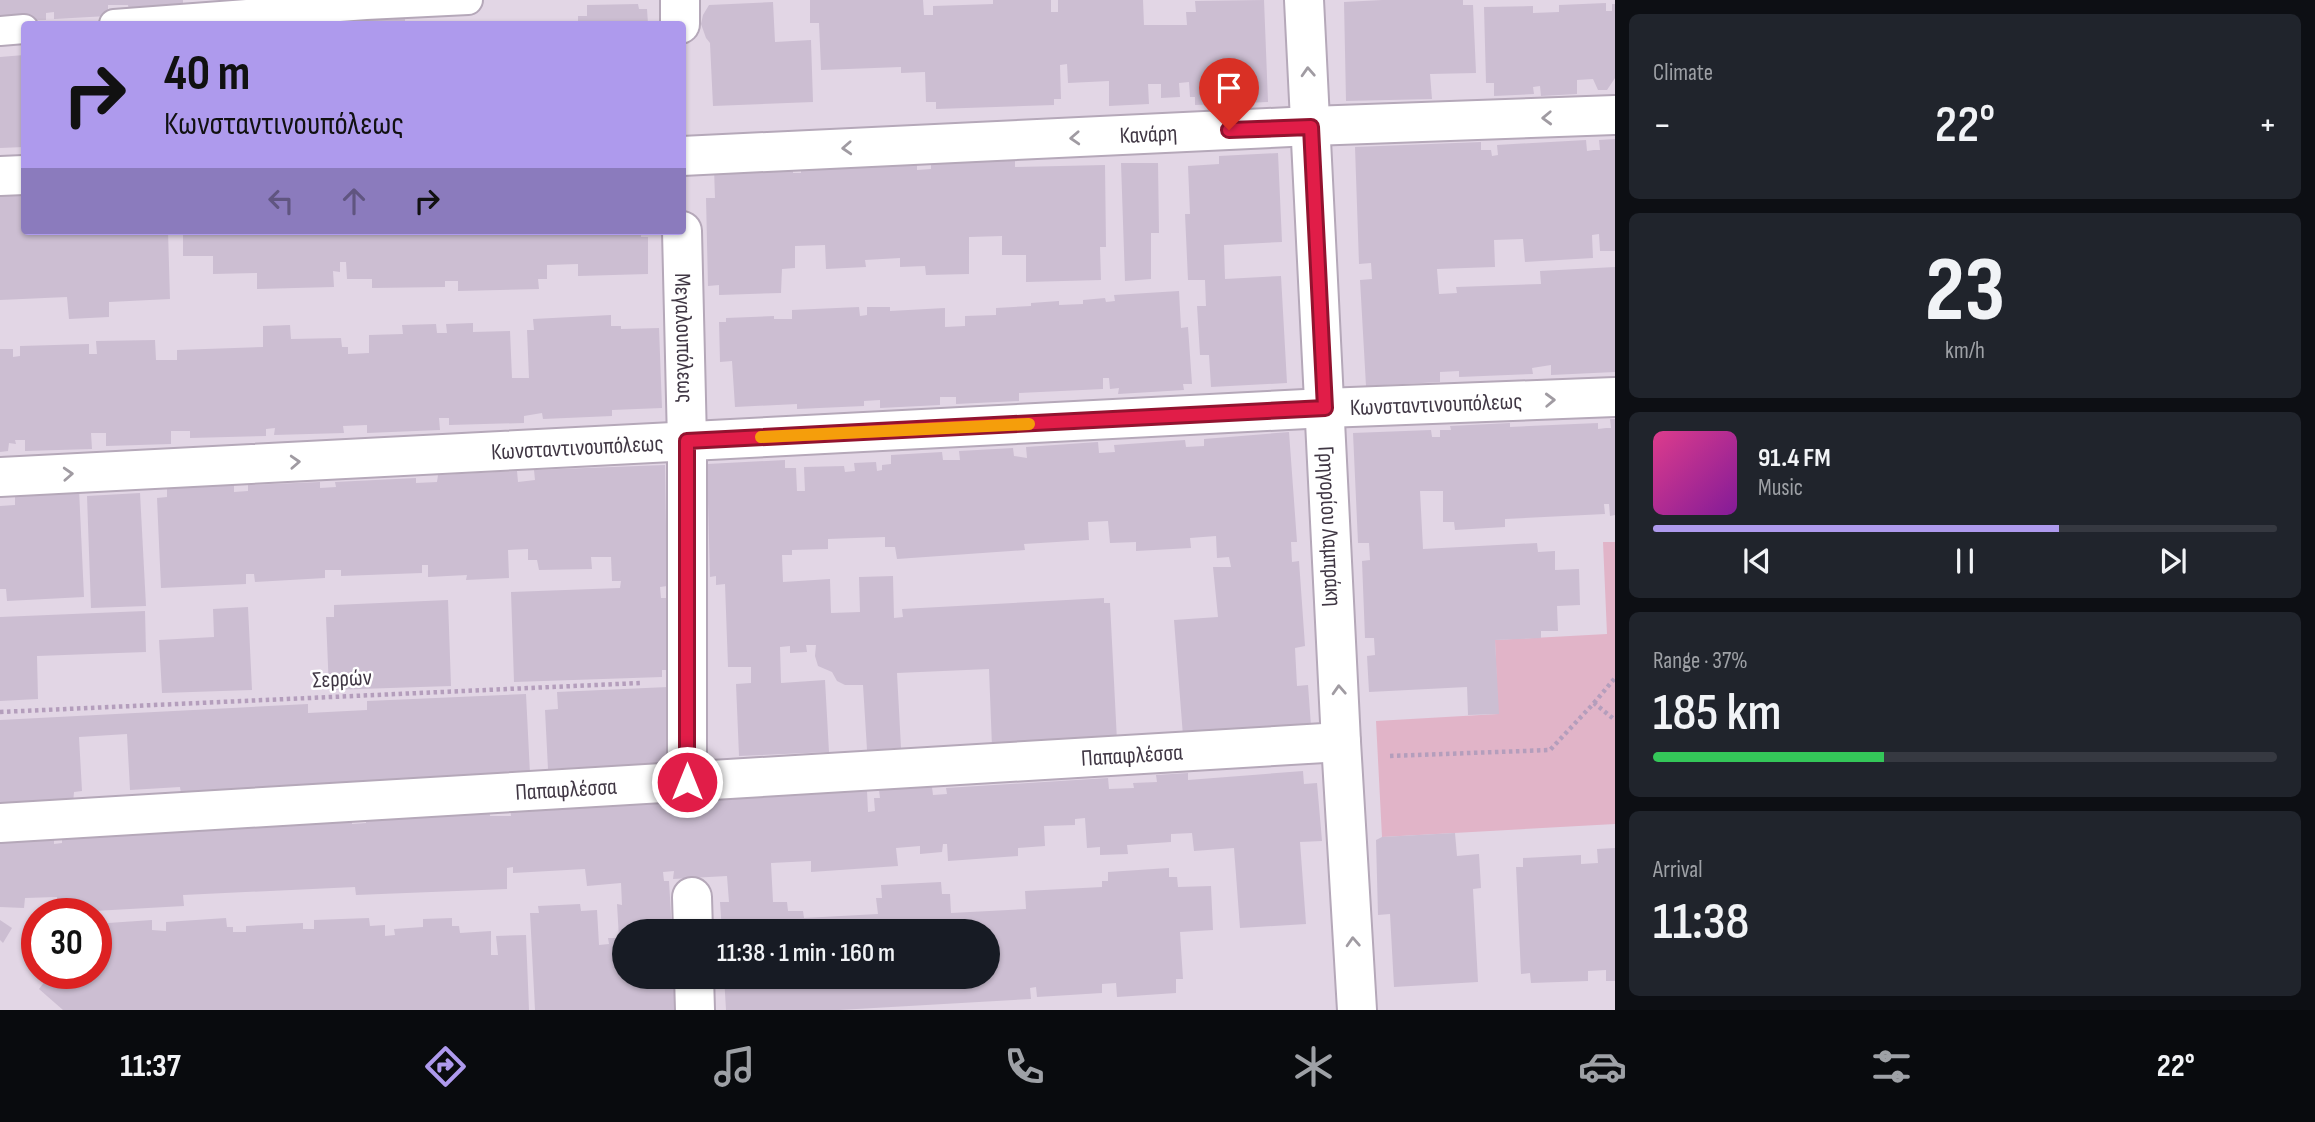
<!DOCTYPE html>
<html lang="en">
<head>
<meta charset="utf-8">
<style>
	:root { --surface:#171b24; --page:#20242c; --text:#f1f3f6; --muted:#9ea1a6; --line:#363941; --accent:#ae9aed }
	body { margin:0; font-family:"Sofia Sans Condensed",sans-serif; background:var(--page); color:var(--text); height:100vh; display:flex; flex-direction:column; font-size:26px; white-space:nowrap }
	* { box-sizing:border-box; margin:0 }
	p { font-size:23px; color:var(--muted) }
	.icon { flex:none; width:38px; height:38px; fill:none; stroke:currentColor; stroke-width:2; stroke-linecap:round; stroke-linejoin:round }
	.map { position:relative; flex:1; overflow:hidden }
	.panel { display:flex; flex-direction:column; gap:14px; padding:14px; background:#0d0f14; width:700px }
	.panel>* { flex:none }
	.guide { position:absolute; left:21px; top:21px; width:665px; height:214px; border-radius:7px; box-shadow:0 2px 5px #0004; background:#ae9aed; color:#111; overflow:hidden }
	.speed { position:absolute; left:21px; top:898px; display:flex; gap:14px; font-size:35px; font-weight:700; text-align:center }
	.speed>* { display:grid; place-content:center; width:91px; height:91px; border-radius:50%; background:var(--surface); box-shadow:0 2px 5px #0004; line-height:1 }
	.speed .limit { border:10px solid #d22; background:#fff; color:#111 }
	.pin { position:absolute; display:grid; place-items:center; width:60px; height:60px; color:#fff; margin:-72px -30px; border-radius:50% 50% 50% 0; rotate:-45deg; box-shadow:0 0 7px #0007 }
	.pin .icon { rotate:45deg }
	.me { position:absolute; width:77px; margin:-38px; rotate:0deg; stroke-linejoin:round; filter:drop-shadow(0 0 5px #0008) }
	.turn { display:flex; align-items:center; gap:24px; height:147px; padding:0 28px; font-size:32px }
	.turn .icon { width:91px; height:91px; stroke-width:2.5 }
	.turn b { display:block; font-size:49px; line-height:60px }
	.lanes { display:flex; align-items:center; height:66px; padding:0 28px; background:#0003; justify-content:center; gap:35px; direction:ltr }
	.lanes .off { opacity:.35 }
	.big { font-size:52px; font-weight:600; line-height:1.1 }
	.panel .widget { flex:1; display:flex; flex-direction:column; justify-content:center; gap:10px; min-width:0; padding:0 24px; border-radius:10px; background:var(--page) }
	.panel .dial { align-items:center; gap:0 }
	.dial b { font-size:91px; line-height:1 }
	.song { display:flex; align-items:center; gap:21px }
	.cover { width:84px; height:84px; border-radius:10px; background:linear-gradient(135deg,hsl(330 70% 55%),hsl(290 70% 35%)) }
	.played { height:7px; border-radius:4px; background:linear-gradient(90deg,var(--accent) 65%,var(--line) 65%) }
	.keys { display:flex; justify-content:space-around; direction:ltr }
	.heat { display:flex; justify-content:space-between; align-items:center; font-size:38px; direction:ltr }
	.charge { height:10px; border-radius:5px; background:linear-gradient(90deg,#34c759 37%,var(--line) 0) }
	.trip { position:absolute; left:612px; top:919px; width:388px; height:70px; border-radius:35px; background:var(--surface); box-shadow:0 2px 5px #0004; font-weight:600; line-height:70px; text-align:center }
	.dock { display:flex; height:112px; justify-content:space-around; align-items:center; background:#090b0e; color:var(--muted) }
	.dock .icon { width:49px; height:49px }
	.dock .on { color:var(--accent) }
	.dock b { font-size:32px; color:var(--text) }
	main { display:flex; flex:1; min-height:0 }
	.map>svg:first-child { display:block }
	.residential { fill:#e2d6e5; fill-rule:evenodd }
	.green { fill:#e1b4c8 }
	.building { fill:#ccbed2 }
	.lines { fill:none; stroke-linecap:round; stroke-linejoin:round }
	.service-casing { stroke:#b5a8b9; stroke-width:32 }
	.minor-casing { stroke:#b5a8b9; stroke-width:42 }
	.path { stroke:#b49ebc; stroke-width:4.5; stroke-dasharray:3.5 3.5; stroke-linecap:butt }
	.service { stroke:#fff; stroke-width:28 }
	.minor { stroke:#fff; stroke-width:38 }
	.oneway { stroke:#a09ba2 }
	.route-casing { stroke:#92132f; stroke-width:18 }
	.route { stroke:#e11d48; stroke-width:12 }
	.slow { stroke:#f59e0b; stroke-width:12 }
	.labels { text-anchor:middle; stroke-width:5; stroke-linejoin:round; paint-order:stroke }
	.street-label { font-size:23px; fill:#403744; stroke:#fff }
</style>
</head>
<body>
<main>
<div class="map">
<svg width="1615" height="1010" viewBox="0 0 1615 1010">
	<rect width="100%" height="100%" fill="#efe7f2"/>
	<path class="residential" d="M0 0H1615V1010H0ZM24 24H682V231H24ZM37 914H96V973H37ZM625 931H989V976H625Z"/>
	<polygon class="green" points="1603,542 1615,542 1615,824 1382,837 1376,721 1498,714 1495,640 1607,634"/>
	<g class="building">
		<polygon points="0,0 183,0 183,10 129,11 128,5 108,5 108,16 54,19 54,12 46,13 46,20 0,21"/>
		<polygon points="810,0 923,0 924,15 933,15 933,6 993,4 993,0 1051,0 1051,12 1058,12 1058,0 1143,0 1144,25 1187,25 1186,12 1196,12 1195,1 1264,0 1268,102 1195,105 1195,97 1190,97 1189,82 1179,83 1180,97 1161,98 1161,84 1148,84 1149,104 1109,106 1109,81 1068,83 1067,64 1060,65 1061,99 1054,99 1054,105 936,109 936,102 926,102 925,72 901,73 901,67 821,70 819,23 810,23"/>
		<polygon points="1382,0 1463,0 1463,5 1473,5 1476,73 1430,74 1432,99 1346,101 1344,2"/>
		<polygon points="773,2 775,42 811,40 813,102 713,106 710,43 706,38 701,24 703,15 709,5"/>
		<polygon points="1606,3 1606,11 1612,11 1612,4 1615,4 1615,78 1607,90 1598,90 1593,79 1577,80 1577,94 1541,96 1540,86 1533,87 1534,94 1494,96 1494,83 1486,83 1484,7 1533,6 1533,13 1559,12 1559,5"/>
		<polygon points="638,4 639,9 647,9 648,24 578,24 578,16 587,16 587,5"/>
		<polygon points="387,9 388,20 405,18 405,24 346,24 346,21 360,21 360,11"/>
		<polygon points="24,55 24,147 0,148 0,57"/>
		<polygon points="1615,139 1615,251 1600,251 1599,234 1592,235 1593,258 1525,262 1523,239 1494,240 1495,267 1437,269 1439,294 1457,293 1456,287 1541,284 1540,271 1615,267 1615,372 1551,375 1551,365 1532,368 1533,374 1459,377 1459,371 1440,372 1440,382 1366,386 1360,280 1372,279 1371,263 1359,264 1355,147 1481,142 1481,150 1491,150 1492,156 1498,155 1497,145 1586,140 1587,151 1594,150 1600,150 1599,140"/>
		<polygon points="1278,153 1282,242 1224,245 1225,279 1281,276 1287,383 1211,387 1209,355 1200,355 1197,306 1206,306 1205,280 1188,280 1185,214 1190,214 1188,166 1219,164 1219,156"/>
		<polygon points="1015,158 1015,167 1105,165 1106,247 1100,247 1101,280 1026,282 1026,255 1002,255 1002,236 969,237 969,274 926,275 925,266 900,267 900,258 865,260 866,267 826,269 825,245 795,246 795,268 782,269 781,293 719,295 719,285 708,286 706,198 715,198 714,168 793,167 793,173 801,173 801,164 917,162 917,170 931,169 931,160"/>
		<polygon points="1121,163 1158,163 1159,233 1151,233 1151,279 1125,281"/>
		<polygon points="24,192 24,231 168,231 170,299 109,302 109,317 69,319 67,297 0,300 0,193"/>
		<polygon points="183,231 641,231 641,237 648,237 648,274 578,276 578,264 547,265 547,279 538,279 539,289 458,291 458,281 445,281 445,287 372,288 372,279 347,279 346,262 340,262 340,272 333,271 334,287 257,289 257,273 213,274 213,256 183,256"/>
		<polygon points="1179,291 1181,328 1188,327 1192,384 1183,384 1184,390 1118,394 1119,388 1110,389 1109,378 1103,378 1103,389 1019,393 1019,401 956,404 956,397 940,397 940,405 880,408 880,400 864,401 864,406 797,409 797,404 735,407 732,361 720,362 719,322 726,322 726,318 774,316 774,319 792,319 792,310 859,307 860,316 867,315 867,307 890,307 890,311 945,308 945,327 965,326 965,316 996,315 996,308 1031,306 1031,303 1059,301 1059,305 1083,304 1083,300 1105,298 1106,302 1115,301 1114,295"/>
		<polygon points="611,315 611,326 621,326 621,329 659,328 662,408 612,410 612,416 543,419 542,413 524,416 524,423 449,425 449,418 439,418 440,430 367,433 367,425 343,426 344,433 274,435 275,428 266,429 266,436 190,438 190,431 171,431 171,444 106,446 106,433 91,433 92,449 25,451 25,440 15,440 16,444 9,443 8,451 0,452 0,349 13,349 13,357 20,356 20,346 89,344 89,354 97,354 96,341 155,340 156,360 177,360 177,350 263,347 263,326 290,325 291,339 341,338 342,347 348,347 348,354 369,353 369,335 403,334 402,325 436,324 437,333 447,333 446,324 473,323 473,332 510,331 512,378 529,378 527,330 534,330 533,319"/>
		<polygon points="1610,419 1615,419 1615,515 1610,516 1609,504 1604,504 1605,514 1505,519 1505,527 1455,530 1454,522 1443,522 1443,491 1420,491 1423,549 1537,543 1538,552 1555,551 1555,570 1579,569 1580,605 1557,606 1558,631 1541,631 1541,638 1495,640 1499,714 1468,715 1467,687 1369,692 1367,656 1375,655 1374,638 1365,638 1362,561 1370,560 1369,543 1358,543 1353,433 1431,430 1432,437 1440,437 1440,430 1451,430 1450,426 1510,423 1510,427 1598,423 1598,429 1606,428 1611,428"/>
		<polygon points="1289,432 1297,542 1291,542 1292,562 1299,561 1305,646 1295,648 1297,686 1308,685 1311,726 1183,736 1174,620 1218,617 1213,567 1231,567 1229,557 1217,558 1216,536 1190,538 1191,548 1136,551 1136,542 1110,543 1108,521 1088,522 1089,540 1024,544 1025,550 897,559 895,547 885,547 885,537 828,539 828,549 792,550 792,555 782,555 783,582 830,579 831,613 860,612 859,577 893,576 894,618 903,617 902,609 1104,598 1104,603 1110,603 1117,741 992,747 989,669 897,673 901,748 867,750 863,685 845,685 837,681 832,672 818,666 815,656 816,645 806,645 807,652 790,653 790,646 780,647 781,683 825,680 829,752 739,756 736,684 751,683 751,667 728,667 725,584 716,585 716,576 710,577 707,464 785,460 785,468 796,468 797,491 805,491 804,467 844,466 845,472 855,471 854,463 876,462 877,471 882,470 882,465 891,464 891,455 942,452 943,460 960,460 959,451 1013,448 1014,456 1027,458 1026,447 1098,442 1099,453 1115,452 1114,445 1185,440 1186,447 1204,446 1204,439"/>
		<polygon points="665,465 667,586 660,587 661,598 668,598 670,670 662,670 662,677 514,682 511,592 620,588 621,581 612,581 611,557 591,557 592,569 539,570 537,560 528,560 528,549 508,550 509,578 466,580 467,575 428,577 428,565 422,565 422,573 341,576 341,570 325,570 325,578 255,582 254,574 246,574 246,584 161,588 157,498 167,497 167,487 234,484 234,492 248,491 248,485 320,482 320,488 336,487 335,482 416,478 416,483 437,482 438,475 517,471 518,482 535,480 534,470"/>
		<polygon points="79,489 84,597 7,601 6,589 0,589 0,506 15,505 15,493"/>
		<polygon points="140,493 146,606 91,608 87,496"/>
		<polygon points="448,600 451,686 329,690 326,617 334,617 334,605"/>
		<polygon points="248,607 252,690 162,693 159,640 214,637 213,609"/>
		<polygon points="145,611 146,652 37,656 38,699 0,701 0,617"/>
		<polygon points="668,687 673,763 548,769 545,710 558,709 557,692"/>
		<polygon points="526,694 530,774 271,786 272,790 181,794 180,787 130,790 127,734 79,737 82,791 74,792 73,804 0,805 0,720 308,704 308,713 367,710 367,701"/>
		<polygon points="1303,771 1304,784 1317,783 1322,841 1300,842 1306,924 1240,928 1234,848 1194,851 1192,833 1171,834 1171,842 1127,845 1128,854 1100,855 1100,847 1087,848 1085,818 1075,819 1075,825 1044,826 1045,846 1018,848 1018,856 948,861 947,844 943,844 942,852 920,854 920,846 896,848 898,866 811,872 811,861 771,863 773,902 787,902 788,911 803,911 804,918 878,914 876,898 882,898 881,885 941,882 942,894 950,894 951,913 1026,909 1025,891 1102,887 1102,881 1108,881 1108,872 1169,868 1169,877 1177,877 1178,887 1211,886 1213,930 1180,932 1183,979 1176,979 1176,993 1117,997 1116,983 1102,984 1102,993 1037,997 1036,987 1030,988 1031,999 839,1010 726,1010 724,976 989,976 989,931 722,931 720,902 729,902 727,876 673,879 674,871 663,872 664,881 669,881 672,931 625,931 625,976 674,976 676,1010 535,1010 530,913 539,913 538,906 580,904 581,911 597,910 599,945 609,944 608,938 619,938 617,904 622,905 621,883 587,886 585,869 513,873 513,867 507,868 507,889 356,895 355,887 204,894 183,895 184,906 58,913 57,897 25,898 24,908 0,907 0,838 54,835 54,844 62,843 62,836 352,819 352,824 366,823 366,813 489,807 490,816 511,816 510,807 664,798 664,803 670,803 867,791 868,812 875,811 874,798 880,798 879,790 932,787 933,795 947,794 946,788 1108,778 1109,789 1134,788 1133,783 1157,782 1156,775 1188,773 1188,780"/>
		<polygon points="1455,833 1457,856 1479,854 1481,888 1473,889 1478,982 1394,987 1390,914 1378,915 1376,840 1382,837"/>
		<polygon points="1615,848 1615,981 1606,981 1606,970 1588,971 1588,981 1531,983 1530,973 1521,974 1516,867 1523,867 1523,858 1581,855 1581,864 1598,863 1597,849"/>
		<polygon points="226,918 227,927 233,927 233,932 246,932 246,926 303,923 303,929 314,929 314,920 369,918 370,926 385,925 385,936 395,935 394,929 423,927 423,919 452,918 452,926 459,926 460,933 491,931 491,955 498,955 496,936 526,935 529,1010 63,1010 39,989 51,973 96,973 96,937 108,923 152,920 152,930 166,931 166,922"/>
		<polygon points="0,920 12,928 3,943 0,940"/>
	</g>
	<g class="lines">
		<g class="service-casing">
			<g id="service">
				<polyline points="114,24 366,5 468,0"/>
				<polyline points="0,31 24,29"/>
			</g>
		</g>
		<g class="minor-casing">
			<g id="minor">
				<polyline points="680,0 680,24"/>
				<path id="s1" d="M1304 0 1341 742 1357 1010"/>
				<path id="s2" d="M682 156 1311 126 1615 115"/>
				<polyline points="0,176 24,175"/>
				<path id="s3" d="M682 231 687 441V782"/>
				<path id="s4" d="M0 477 1325 408 1615 397"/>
				<path id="s5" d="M0 823 1341 742"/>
				<polyline points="692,897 693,931"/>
				<polyline points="694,976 695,1010"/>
			</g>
		</g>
		<g class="path">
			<polyline points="1594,703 1615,678"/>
			<polyline points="0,712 640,683"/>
			<polyline points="1390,756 1550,750 1594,703 1615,720"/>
		</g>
		<use href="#service" class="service"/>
		<use href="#minor" class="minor"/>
	</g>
	<defs><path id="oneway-chevron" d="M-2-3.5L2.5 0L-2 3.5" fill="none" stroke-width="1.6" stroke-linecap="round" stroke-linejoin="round" transform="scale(1.75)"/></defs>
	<g class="oneway">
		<use href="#oneway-chevron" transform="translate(1308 72) rotate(-93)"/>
		<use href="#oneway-chevron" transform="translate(1547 118) rotate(178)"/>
		<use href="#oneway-chevron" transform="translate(1075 138) rotate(177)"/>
		<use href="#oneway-chevron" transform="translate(847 148) rotate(177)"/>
		<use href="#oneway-chevron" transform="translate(1550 400) rotate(-2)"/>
		<use href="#oneway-chevron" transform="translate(295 462) rotate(-3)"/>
		<use href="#oneway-chevron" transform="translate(68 474) rotate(-3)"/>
		<use href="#oneway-chevron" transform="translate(1339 690) rotate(-93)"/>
		<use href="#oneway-chevron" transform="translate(1353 942) rotate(-93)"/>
	</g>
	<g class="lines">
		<g class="route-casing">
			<polyline id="route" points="687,782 687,441 1325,408 1311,127 1229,130"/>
		</g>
		<use href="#route" class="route"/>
		<polyline class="slow" points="761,437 1029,424"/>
	</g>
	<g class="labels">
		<g class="street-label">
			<text dy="8" stroke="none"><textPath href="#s2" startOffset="467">Κανάρη</textPath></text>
			<text dy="8" stroke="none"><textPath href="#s3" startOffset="107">Μεγαλουπόλεως</textPath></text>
			<text dy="8" stroke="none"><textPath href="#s4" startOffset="1438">Κωνσταντινουπόλεως</textPath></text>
			<text dy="8" stroke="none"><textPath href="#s4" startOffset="578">Κωνσταντινουπόλεως</textPath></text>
			<text dy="8" stroke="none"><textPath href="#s1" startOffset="527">Γρηγορίου Λαμπράκη</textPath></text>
			<text transform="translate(342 678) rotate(-3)" y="8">Σερρών</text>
			<text dy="8" stroke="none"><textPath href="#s5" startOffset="1134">Παπαφλέσσα</textPath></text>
			<text dy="8" stroke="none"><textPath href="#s5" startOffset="567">Παπαφλέσσα</textPath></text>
		</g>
	</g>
</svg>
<div class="speed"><div class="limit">30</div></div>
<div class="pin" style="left:1229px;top:130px;background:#d93025"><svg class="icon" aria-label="arrive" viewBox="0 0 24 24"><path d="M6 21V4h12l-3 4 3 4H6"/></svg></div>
<svg class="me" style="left:687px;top:782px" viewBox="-20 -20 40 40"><circle r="17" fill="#e11d48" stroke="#fff" stroke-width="3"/><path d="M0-11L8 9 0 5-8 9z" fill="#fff"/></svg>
<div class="trip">11:38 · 1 min · 160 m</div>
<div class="guide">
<div class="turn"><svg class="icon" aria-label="right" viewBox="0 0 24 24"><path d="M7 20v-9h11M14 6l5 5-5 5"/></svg><div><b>40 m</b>Κωνσταντινουπόλεως</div></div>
<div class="lanes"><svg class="icon off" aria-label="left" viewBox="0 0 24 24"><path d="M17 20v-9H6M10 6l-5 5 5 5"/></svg><svg class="icon off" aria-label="ahead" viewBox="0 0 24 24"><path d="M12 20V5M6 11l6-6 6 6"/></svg><svg class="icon" aria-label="right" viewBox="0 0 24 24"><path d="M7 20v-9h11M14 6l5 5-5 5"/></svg></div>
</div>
</div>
<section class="panel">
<div class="widget"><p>Climate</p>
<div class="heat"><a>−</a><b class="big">22°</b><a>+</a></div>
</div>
<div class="widget dial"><b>23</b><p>km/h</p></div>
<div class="widget">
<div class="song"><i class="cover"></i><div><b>91.4 FM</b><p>Music</p></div></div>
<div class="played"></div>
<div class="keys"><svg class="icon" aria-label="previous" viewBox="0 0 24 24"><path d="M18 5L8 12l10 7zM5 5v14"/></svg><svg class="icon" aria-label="pause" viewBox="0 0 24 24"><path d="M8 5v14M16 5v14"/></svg><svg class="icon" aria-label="next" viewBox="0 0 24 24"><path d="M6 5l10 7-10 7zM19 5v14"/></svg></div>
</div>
<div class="widget"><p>Range · 37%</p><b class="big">185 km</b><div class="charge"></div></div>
<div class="widget"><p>Arrival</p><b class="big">11:38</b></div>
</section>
</main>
<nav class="dock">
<b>11:37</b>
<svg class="icon on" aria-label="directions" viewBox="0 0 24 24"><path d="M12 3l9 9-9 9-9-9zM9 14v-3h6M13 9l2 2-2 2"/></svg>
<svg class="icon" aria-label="music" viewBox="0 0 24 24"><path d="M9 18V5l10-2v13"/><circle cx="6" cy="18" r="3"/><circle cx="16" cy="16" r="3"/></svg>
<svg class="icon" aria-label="phone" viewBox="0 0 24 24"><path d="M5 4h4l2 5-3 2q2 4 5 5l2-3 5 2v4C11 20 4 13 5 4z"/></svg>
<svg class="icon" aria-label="climate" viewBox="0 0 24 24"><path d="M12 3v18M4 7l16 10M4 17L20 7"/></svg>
<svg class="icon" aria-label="car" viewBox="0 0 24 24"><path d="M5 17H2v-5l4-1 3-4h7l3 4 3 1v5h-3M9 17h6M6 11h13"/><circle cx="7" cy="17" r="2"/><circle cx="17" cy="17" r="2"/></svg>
<svg class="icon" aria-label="filters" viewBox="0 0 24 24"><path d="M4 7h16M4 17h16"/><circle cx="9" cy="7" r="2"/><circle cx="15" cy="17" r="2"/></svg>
<b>22°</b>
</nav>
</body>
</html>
